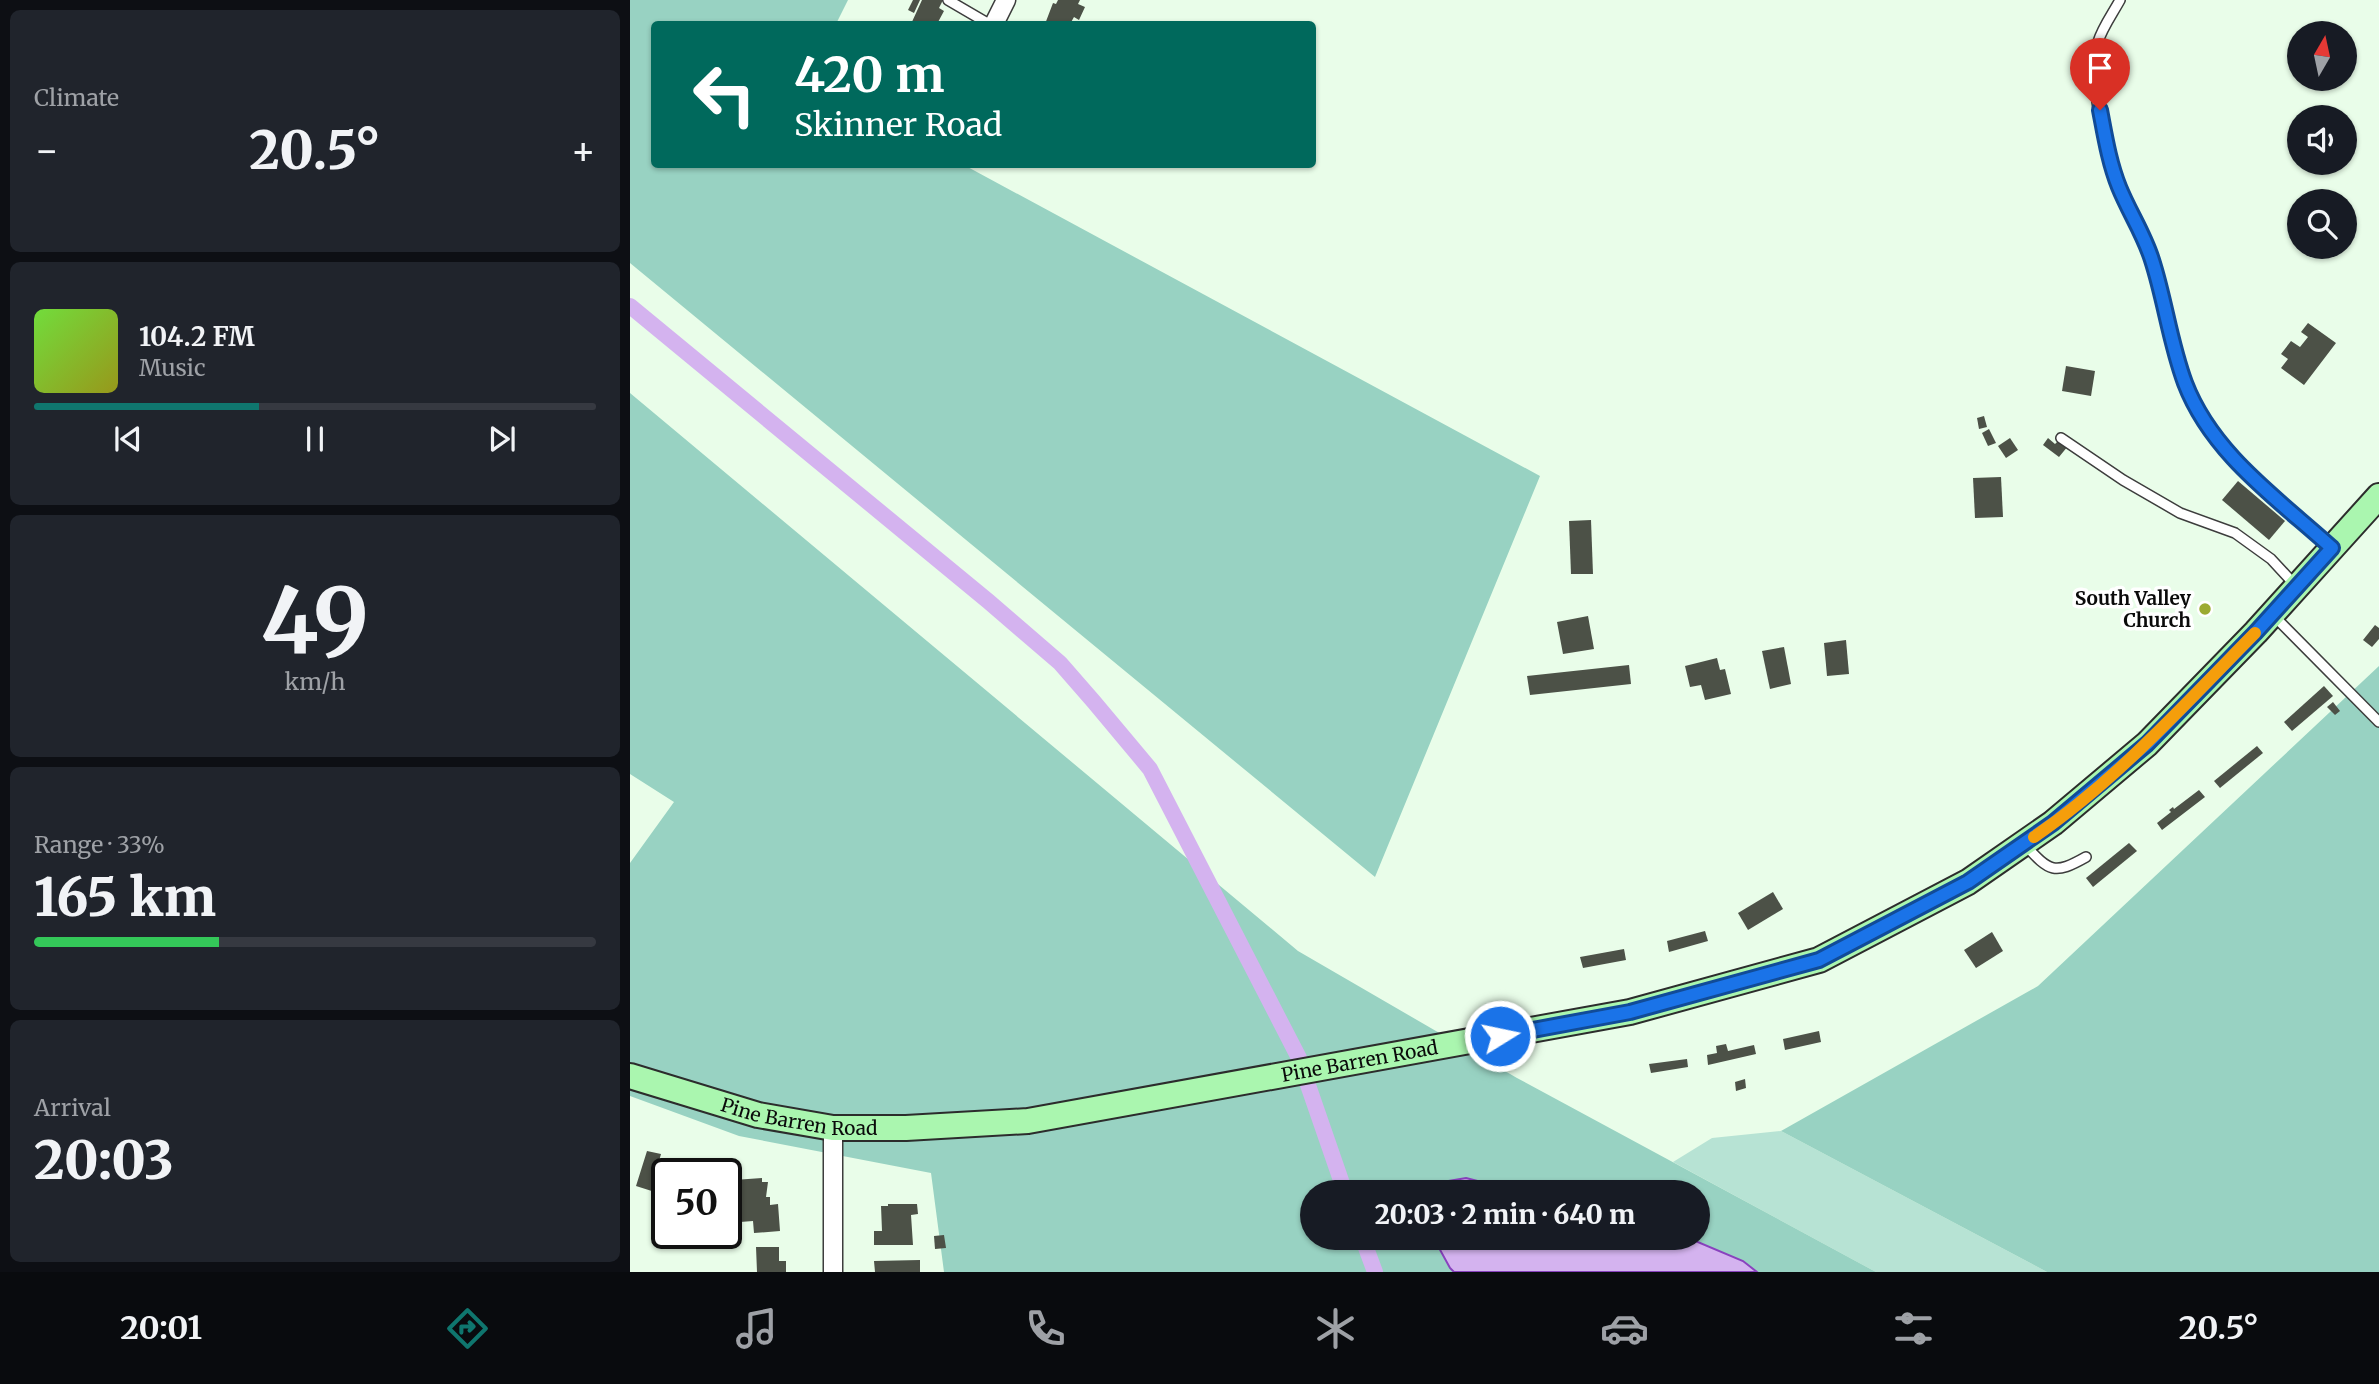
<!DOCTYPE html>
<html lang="en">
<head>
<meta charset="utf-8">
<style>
	:root { --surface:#171b24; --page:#20242c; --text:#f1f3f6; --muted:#9ea1a6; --line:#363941; --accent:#0f766e }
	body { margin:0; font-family:Merriweather,serif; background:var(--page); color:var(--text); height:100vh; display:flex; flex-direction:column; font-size:26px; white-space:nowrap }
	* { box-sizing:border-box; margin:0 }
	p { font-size:23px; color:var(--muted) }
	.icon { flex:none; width:38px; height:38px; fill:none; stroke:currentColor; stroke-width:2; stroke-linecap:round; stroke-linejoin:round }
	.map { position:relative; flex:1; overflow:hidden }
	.side { display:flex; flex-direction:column; gap:10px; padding:10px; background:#0d0f14; width:630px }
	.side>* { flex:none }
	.guide { position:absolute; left:21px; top:21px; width:665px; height:147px; border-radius:7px; box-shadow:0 2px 5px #0004; background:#00695c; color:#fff; overflow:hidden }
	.needle { width:46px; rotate:9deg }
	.buttons { position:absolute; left:1657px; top:21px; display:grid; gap:14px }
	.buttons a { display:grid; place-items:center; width:70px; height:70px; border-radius:50%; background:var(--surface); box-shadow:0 2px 5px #0004; font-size:35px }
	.speed { position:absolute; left:21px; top:1158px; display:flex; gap:14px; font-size:35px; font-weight:700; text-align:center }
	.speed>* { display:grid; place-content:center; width:91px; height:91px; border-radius:50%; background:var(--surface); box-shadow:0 2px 5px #0004; line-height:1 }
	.speed .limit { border:4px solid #111; border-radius:10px; background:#fff; color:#111 }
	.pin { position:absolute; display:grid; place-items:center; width:60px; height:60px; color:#fff; margin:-72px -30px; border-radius:50% 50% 50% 0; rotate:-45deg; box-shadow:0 0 7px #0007 }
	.pin .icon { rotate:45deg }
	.me { position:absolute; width:77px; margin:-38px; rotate:80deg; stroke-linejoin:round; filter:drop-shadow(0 0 5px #0008) }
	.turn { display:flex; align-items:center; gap:24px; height:147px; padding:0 28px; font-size:32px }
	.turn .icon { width:91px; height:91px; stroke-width:2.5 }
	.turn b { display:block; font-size:49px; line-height:60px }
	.big { font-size:52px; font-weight:800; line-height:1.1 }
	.side .widget { flex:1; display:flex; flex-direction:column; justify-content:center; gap:10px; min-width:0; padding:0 24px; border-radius:10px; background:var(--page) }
	.side .dial { align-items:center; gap:0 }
	.dial b { font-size:91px; line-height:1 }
	.song { display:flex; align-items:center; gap:21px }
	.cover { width:84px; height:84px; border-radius:10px; background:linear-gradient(135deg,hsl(100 70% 55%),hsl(60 70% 35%)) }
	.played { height:7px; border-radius:4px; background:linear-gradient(90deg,var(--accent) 40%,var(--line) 40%) }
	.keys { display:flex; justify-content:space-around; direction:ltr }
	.heat { display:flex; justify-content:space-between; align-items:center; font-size:38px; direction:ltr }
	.charge { height:10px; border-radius:5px; background:linear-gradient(90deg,#34c759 33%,var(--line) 0) }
	.trip { position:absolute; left:670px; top:1180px; width:410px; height:70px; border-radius:35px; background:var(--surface); box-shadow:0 2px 5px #0004; font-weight:800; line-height:70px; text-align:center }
	.tabs { display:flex; height:112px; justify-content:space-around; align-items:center; background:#090b0e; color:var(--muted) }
	.tabs .icon { width:49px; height:49px }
	.tabs .active { color:var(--accent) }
	.tabs b { font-size:32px; color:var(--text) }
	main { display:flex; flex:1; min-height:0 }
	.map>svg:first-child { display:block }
	.green { fill:#b7e3d4 }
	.forest { fill:#98d2c2 }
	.water { fill:#d4b3ef; stroke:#8942be; stroke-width:2 }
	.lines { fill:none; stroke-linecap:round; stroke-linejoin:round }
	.canal { stroke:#d4b3ef; stroke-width:16 }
	.building { fill:#4c5147 }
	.lane-casing { stroke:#3d3d3d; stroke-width:12 }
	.street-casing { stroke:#3d3d3d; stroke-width:21 }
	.secondary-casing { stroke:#2c2c2c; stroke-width:28 }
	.lane { stroke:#fff; stroke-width:9 }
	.street { stroke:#fff; stroke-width:18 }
	.secondary { stroke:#aaf6af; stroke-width:24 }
	.route-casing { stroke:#114b97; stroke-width:18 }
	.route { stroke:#1a73e8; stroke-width:12 }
	.slow { stroke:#f59e0b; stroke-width:12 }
	.poi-dot { fill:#9baa31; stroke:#fff; stroke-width:2.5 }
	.labels { text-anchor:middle; stroke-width:7; stroke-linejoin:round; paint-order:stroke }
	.poi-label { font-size:19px; font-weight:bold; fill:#0a0a0a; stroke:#fff; text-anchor:end }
	.street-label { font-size:19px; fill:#0a0a0a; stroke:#fff }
</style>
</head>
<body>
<main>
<section class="side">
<div class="widget"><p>Climate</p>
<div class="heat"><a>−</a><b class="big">20.5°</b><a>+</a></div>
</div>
<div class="widget">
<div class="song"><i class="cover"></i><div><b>104.2 FM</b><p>Music</p></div></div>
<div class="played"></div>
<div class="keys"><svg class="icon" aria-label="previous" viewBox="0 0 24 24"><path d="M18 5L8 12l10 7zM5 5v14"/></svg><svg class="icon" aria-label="pause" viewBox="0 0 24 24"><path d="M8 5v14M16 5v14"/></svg><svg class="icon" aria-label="next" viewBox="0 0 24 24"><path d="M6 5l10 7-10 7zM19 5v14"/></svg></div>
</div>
<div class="widget dial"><b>49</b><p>km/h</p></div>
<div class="widget"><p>Range · 33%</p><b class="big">165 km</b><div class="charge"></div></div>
<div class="widget"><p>Arrival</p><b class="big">20:03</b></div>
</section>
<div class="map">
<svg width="1749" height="1272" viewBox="0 0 1749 1272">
	<rect width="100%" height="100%" fill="#e9fde9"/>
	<polygon class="green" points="1151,1131 1417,1272 1246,1272 1043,1162 1082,1138"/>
	<g class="forest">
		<polygon points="0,0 218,0 206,24 24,24 24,164 334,165 910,476 745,877 0,263"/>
		<polygon points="0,393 668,951 887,1078 1246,1272 1127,1272 1113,1261 1056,1237 1068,1237 1068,1192 874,1192 870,1187 836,1178 814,1182 807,1192 682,1192 682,1237 803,1237 820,1268 824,1272 314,1272 301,1173 109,1136 0,1096 0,863 44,802 0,774"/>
		<polygon points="1749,666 1749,1272 1417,1272 1151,1131 1408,986"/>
		<path d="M905 1237H980L977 1243C954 1251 926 1249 905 1237Z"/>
	</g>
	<g class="water">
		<polygon points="836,1178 871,1187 874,1192 807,1192 813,1182"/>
		<path d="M803 1237H905C926 1249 954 1252 977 1243L980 1237H1056L1113 1261 1127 1272H824L820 1268Z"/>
	</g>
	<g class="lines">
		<g class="canal">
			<polyline points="0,306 358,601 430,663 464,702 520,769 669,1058"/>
			<polyline points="678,1085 715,1192"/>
			<polyline points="732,1237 745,1272"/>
		</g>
	</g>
	<g class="building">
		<polygon points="283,0 290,0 284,13 278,10"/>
		<polygon points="292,0 313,0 309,8 314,11 307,24 281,24"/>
		<polygon points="428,0 450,0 448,4 455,7 449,20 444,17 440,24 415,24 423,3 426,4"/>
		<polygon points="1678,323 1706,343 1674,385 1651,368 1658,359 1651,354 1661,341 1670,347 1678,337 1671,332"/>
		<polygon points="1436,366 1465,371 1461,396 1432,391"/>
		<polygon points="1354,416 1357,427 1349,429 1347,418"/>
		<polygon points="1359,429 1366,443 1358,446 1352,433"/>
		<polygon points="1380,438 1388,450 1376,458 1368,446"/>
		<polygon points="1418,438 1425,444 1430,439 1438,446 1429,457 1413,445"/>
		<polygon points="1371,477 1373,517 1345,518 1343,478"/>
		<polygon points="1608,481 1655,521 1639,540 1592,500"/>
		<polygon points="961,520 963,574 941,574 939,521"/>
		<polygon points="958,616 964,649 933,654 927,622"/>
		<polygon points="1745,625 1749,628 1749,639 1742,647 1733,640"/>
		<polygon points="1216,640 1219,674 1197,676 1194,643"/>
		<polygon points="1154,647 1161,684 1140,689 1132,651"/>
		<polygon points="1087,658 1090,670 1095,669 1101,694 1075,700 1071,685 1060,687 1055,666"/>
		<polygon points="999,665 1001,684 900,695 897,676"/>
		<polygon points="1694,686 1703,696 1662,731 1654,722"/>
		<polygon points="1703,702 1710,711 1705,715 1697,707"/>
		<polygon points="1627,746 1633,753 1590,788 1584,781"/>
		<polygon points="1569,790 1575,797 1532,830 1527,823 1541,812 1539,810 1543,807 1544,809"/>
		<polygon points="1499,843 1507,851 1463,887 1456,878"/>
		<polygon points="1143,892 1153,909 1118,930 1108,913"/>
		<polygon points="1075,931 1078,941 1039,952 1037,941"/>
		<polygon points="1362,932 1373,951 1346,968 1334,950"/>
		<polygon points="994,949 996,960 953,968 950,957"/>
		<polygon points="1189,1031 1191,1042 1155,1050 1153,1039"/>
		<polygon points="1096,1044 1098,1051 1124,1045 1126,1054 1078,1065 1077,1055 1087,1053 1086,1046"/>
		<polygon points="1057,1059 1058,1067 1021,1073 1019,1064"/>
		<polygon points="1115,1079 1116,1088 1106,1091 1105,1082"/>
		<polygon points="17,1151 31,1154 27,1168 46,1172 45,1174 37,1174 37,1201 34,1209 24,1206 28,1193 6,1186"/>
		<polygon points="71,1169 86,1174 70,1174"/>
		<polygon points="132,1178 132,1182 138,1182 136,1197 140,1197 140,1205 148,1204 150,1231 124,1233 123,1221 110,1222 110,1191 104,1191 104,1180"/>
		<polygon points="258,1204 287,1204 288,1214 281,1215 283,1245 244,1245 244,1231 252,1231 251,1206 258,1206"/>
		<polygon points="314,1235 316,1248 305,1249 304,1236"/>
		<polygon points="126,1247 149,1247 149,1261 156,1261 156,1272 127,1272"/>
		<polygon points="290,1260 290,1272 245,1272 244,1261"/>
	</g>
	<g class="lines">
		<g class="lane-casing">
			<g id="lane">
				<polyline points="318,0 359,24"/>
				<path d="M1490 0C1483 13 1472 28 1468 42 1458 81 1474 150 1489 187 1499 212 1513 234 1522 259 1540 316 1544 374 1576 425 1607 473 1658 509 1701 547"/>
				<polyline points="1431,438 1493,480 1550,513 1605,533 1641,559 1666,586"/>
				<polyline points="1644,616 1749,722"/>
				<path d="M1395 845C1420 872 1424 875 1456 857"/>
			</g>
		</g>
		<g class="street-casing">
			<g id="street">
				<polyline points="364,24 376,0"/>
				<polyline points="203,1128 203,1272"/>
			</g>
		</g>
		<g class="secondary-casing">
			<g id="secondary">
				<path id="s1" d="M0 1076 128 1115 203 1128H276L398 1121 1000 1012 1189 960 1338 882 1423 823 1517 744 1626 632 1749 496"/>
			</g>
		</g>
		<use href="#lane" class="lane"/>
		<use href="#street" class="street"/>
		<use href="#secondary" class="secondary"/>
	</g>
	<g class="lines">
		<g class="route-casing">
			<path id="route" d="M870 1036 1000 1012 1189 960 1338 882 1423 823 1517 744 1626 632 1702 548C1648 499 1582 454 1555 383 1540 343 1535 300 1522 260 1514 234 1499 212 1489 187 1479 162 1475 136 1470 110"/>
		</g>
		<use href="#route" class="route"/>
		<path class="slow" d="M1404 837C1487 780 1555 704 1625 633"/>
	</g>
	<circle class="poi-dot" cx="1575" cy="609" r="7"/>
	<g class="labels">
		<g class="poi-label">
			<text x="1561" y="605">South Valley<tspan x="1561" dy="22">Church</tspan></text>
		</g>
		<g class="street-label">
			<text dy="7" stroke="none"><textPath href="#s1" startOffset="742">Pine Barren Road</textPath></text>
			<text dy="7" stroke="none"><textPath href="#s1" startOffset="175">Pine Barren Road</textPath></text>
		</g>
	</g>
</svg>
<div class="buttons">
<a><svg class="needle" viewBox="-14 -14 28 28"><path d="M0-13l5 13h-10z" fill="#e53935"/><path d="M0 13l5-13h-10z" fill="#9ea1a6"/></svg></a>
<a><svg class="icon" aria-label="sound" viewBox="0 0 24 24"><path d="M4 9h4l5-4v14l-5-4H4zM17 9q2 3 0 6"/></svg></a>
<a><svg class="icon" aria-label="search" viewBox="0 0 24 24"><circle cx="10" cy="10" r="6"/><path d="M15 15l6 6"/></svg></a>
</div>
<div class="speed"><div class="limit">50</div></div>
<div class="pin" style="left:1470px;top:110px;background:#d93025"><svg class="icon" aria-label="arrive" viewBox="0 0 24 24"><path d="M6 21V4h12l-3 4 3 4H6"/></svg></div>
<svg class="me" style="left:870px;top:1036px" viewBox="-20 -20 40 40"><circle r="17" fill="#1a73e8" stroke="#fff" stroke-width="3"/><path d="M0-11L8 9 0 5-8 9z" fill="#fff"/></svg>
<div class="trip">20:03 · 2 min · 640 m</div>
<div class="guide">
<div class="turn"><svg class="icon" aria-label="left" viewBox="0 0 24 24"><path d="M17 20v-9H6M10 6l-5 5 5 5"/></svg><div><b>420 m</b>Skinner Road</div></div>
</div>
</div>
</main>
<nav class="tabs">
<b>20:01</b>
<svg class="icon active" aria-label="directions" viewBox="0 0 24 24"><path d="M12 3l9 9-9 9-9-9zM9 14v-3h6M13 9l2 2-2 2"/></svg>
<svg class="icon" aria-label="music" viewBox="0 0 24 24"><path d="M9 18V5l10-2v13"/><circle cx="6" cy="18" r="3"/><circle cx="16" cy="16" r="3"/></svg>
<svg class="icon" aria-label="phone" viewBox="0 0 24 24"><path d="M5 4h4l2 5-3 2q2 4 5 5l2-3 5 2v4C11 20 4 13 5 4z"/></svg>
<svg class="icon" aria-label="climate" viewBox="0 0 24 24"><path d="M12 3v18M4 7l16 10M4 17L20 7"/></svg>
<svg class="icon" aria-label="car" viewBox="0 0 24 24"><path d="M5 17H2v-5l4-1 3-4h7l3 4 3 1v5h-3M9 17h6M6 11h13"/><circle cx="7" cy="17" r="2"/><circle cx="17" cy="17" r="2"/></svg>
<svg class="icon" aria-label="filters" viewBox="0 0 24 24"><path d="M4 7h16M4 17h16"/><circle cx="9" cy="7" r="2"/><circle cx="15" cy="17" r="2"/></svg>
<b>20.5°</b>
</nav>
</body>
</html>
